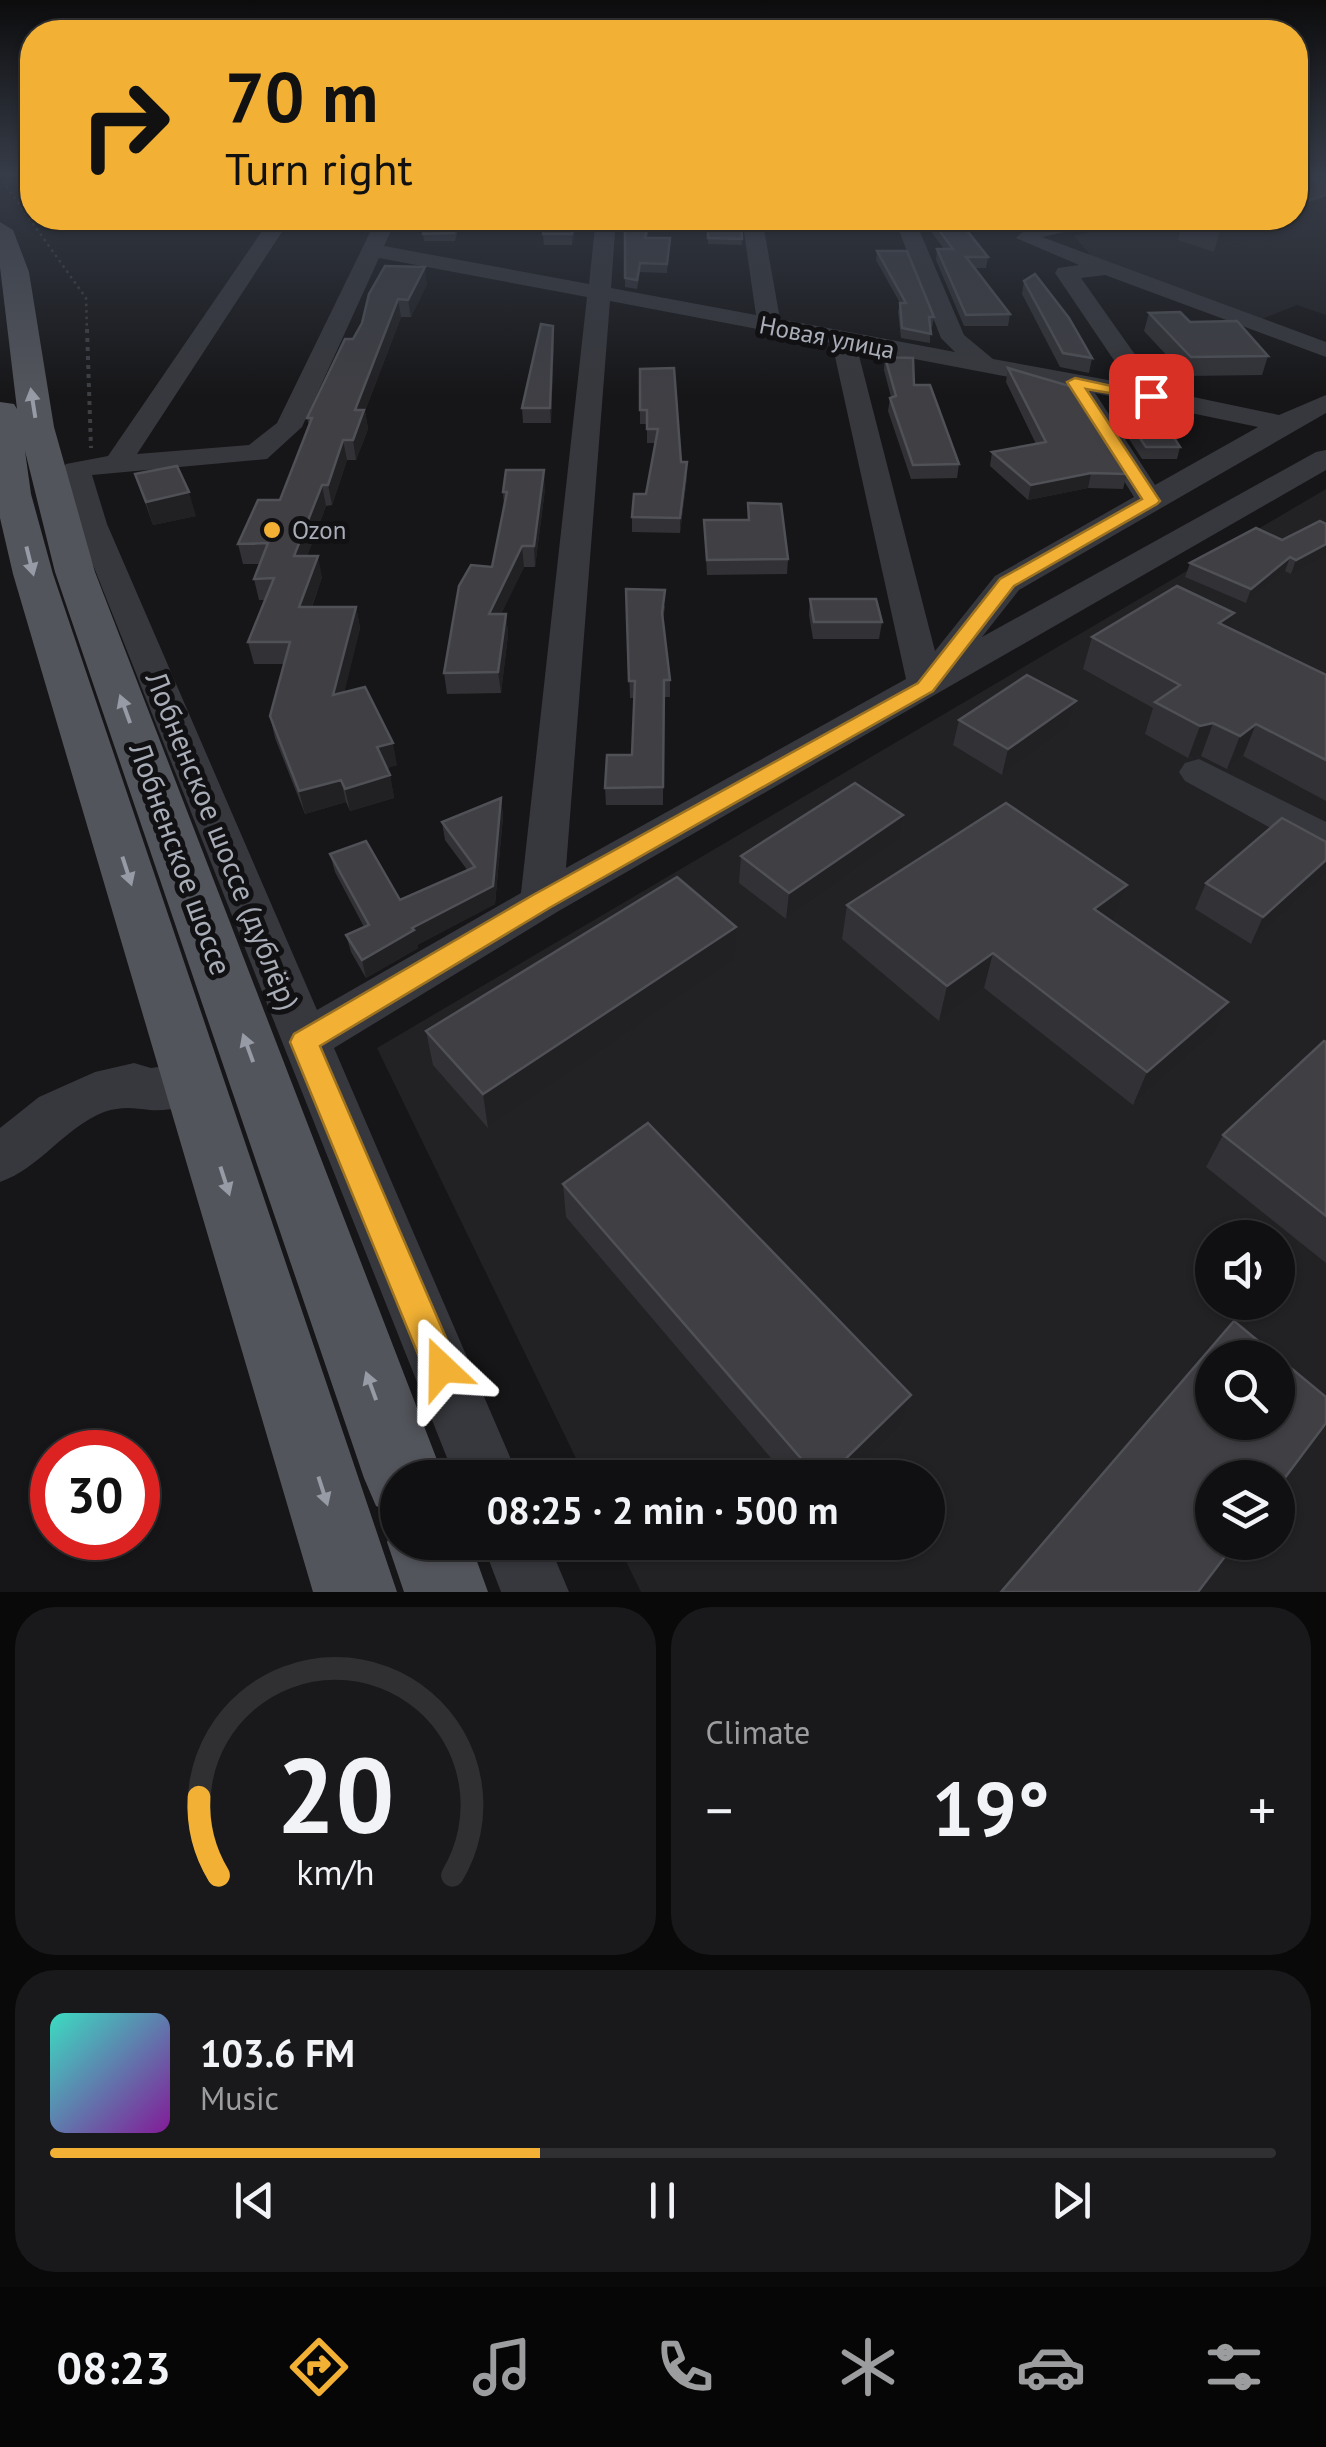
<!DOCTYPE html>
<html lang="en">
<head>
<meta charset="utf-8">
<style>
	:root { --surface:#101012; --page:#19191b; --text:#f1f3f6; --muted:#9c9d9f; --line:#303032; --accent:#f2b134 }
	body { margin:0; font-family:"PT Sans",sans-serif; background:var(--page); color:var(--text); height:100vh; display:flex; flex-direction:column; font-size:38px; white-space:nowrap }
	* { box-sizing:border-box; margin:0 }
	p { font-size:32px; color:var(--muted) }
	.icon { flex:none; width:55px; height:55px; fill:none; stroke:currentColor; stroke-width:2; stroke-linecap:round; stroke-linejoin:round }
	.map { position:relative; height:1592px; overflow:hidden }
	.sheet { display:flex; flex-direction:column; gap:15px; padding:15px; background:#09090a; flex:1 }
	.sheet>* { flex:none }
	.banner { position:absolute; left:20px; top:20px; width:1288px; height:210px; border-radius:40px; box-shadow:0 2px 8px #0004,0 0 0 2px var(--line); background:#f2b134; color:#111; overflow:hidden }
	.controls { position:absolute; left:1195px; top:1220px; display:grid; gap:20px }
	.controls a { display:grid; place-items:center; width:100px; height:100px; border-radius:50%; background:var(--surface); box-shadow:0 2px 8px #0004,0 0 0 2px var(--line); font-size:50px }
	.speed { position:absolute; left:30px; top:1430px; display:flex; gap:20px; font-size:50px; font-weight:700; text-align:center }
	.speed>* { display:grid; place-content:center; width:130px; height:130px; border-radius:50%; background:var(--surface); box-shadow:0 2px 8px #0004,0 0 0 2px var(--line); line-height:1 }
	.speed .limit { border:15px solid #d22; background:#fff; color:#111 }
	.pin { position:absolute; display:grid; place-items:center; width:85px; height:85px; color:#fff; margin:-42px; border-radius:20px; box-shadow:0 5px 15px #0006 }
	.me { position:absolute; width:110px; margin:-55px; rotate:337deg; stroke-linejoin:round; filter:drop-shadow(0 0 8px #0008) }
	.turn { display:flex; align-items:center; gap:35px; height:210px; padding:0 40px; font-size:45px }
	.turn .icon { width:130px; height:130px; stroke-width:2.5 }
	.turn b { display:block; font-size:70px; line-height:85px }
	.big { font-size:75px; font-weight:800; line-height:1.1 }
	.sheet .tile { flex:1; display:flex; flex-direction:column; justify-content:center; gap:15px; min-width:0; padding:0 35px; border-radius:40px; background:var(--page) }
	.sheet .dial { align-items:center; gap:0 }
	.dial svg { height:260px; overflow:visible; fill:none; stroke:var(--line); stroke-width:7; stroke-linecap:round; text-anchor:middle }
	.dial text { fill:var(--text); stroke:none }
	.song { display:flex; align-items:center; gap:30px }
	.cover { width:120px; height:120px; border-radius:15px; background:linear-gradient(135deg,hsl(170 70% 55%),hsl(290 70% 35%)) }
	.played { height:10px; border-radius:5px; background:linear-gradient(90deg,var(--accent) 40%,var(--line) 40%) }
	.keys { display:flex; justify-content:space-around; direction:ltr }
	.heat { display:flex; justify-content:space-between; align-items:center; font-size:55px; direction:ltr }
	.sheet .tiles { flex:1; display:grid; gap:15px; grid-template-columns:1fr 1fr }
	.tile:last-child { grid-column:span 2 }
	.trip { position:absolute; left:380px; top:1460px; width:565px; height:100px; border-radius:50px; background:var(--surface); box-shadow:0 2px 8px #0004,0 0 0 2px var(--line); font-weight:800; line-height:100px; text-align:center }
	.tab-bar { display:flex; height:160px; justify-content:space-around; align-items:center; background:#060607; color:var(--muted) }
	.tab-bar .icon { width:70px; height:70px }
	.tab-bar .current { color:var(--accent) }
	.tab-bar b { font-size:45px; color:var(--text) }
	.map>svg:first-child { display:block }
	.built { fill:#222225; fill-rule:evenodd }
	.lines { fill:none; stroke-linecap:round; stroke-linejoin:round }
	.path-far1 { stroke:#3d3f44; stroke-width:2.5; stroke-dasharray:2.5 4; stroke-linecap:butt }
	.path { stroke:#3d3f44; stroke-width:4; stroke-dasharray:4 5; stroke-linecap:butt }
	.minor { fill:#37383d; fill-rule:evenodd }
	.major { fill:#53555c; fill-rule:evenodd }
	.rail { stroke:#4a4c52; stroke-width:4; stroke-dasharray:6 5; stroke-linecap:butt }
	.wall { fill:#323236 }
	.shaded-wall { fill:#212124 }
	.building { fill:#3f3f44; stroke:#4f5156; stroke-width:2.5; fill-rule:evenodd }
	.oneway { fill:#979ba6 }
	.route { fill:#f2b134; stroke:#9d7322; stroke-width:2.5 }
	.poi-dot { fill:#f2b134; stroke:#111113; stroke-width:4 }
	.labels { text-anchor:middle; stroke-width:10; stroke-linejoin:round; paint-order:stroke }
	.far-street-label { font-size:25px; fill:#a8adb8; stroke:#111113 }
	.far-poi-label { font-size:25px; fill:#a8adb8; stroke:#111113; text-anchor:start }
	.street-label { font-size:30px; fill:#a8adb8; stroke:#111113 }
</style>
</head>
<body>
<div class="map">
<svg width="1326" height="1592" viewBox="0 0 1326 1592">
	<rect width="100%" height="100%" fill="#161618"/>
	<g class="built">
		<polygon points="1326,190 1326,315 1297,305 1259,320 1101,267 1074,236 1145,218 1295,218"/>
		<path d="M1326 489V1592H641L617 1543 928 1542V1478L585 1477 377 1048ZM1212 1238H1278V1302H1212ZM1212 1358H1278V1422H1212ZM1212 1478H1278V1542H1212Z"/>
	</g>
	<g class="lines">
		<polyline class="path-far1" points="32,177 4,183 86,298 87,331"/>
		<polyline class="path" points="87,329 91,448"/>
		<g class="minor">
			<path d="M271 218H291L137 454 249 445 277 423 377 218H397L384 246 589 284 596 218H616L611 288 756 315 742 218H762L780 319 955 352 941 338 894 218H914L964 335 993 359 1130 384 1055 273 1058 268 1079 265 1016 238C1038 215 1082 218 1112 218L1109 222 1042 237 1326 342V357L1105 275 1081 278 1160 390 1279 415 1326 395V413L1019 590 982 637 1316 452 1326 450V470L557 912 334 1048 519 1478H455L78 527 38 498 43 492 53 489 68 494 62 470 66 464 108 456ZM379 258 587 297 521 893 317 1010 107 524 92 475 267 459 302 427ZM610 301 832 343 906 679 566 868ZM857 348 1066 388 1134 497 995 576 935 651ZM1095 393 1258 427 1155 485Z"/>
			<polygon points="1199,759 1326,822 1326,854 1311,850 1185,781 1179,772 1185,763"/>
			<path d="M194 1062 212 1068 219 1083 212 1098C194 1104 169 1112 150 1110 133 1108 122 1106 104 1112 64 1128 40 1168 0 1182V1128L39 1097 95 1072 134 1063 151 1068Z"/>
			<polygon points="482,1542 548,1542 569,1592 501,1592"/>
		</g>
		<g class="major">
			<polygon points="0,222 13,230 29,272 54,427 95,572 444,1478 398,1478 398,1515 376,1506 364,1478 55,572 25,451 31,494 53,574 397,1592 313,1592 13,574 0,518 0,402 14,404 17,409 0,267"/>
			<polygon points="398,1516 398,1542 470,1542 488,1592 404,1592 387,1542"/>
		</g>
		<polyline class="rail" points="1312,174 1326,179"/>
	</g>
	<g class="wall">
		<polygon points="411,218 495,218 494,225 459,226 455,241 424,241 423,234 426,226 412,226"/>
		<polygon points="535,218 578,218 572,245 544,245 543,234 545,228 535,227"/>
		<polygon points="625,218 651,218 647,238 670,238 667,273 640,272 637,289 625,287"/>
		<polygon points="708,218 741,218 742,245 708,244"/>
		<polygon points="928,218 957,218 988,257 986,268 974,268 1010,314 1008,326 964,326 936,260 937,249 944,249 927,226"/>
		<polygon points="1295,218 1214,252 1178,240 1184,220"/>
		<polygon points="877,251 934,317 932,327 930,327 930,343 901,338 898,312 900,303 876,260"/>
		<polygon points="1024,281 1092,358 1089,373 1060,367 1022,294"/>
		<polygon points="427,284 411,317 401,317 365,411 368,429 356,460 347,460 332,505 326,506 307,556 322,577 312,607 356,607 360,628 344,692 397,765 387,768 390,775 394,798 350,811 346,802 305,814 275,738 270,716 284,664 254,664 248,642 265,600 259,600 254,579 260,564 243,564 238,544 280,500 309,426 307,418 362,323 369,294"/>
		<polygon points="1149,313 1190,322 1268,356 1262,375 1186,376 1144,331"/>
		<polygon points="554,339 551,423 523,423 522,408"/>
		<polygon points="885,357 914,385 959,464 957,478 911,479 888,411 890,398 891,397 884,370"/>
		<polygon points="1008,368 1127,474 1123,489 1088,488 1028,500 990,466 992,452 1036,444 1006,382"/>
		<polygon points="640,369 681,462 687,462 687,477 680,533 632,532 632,517 646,494 656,443 647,443 647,424 640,424"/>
		<polygon points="1112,397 1134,406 1180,447 1177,459 1142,459 1109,408"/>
		<polygon points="135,474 196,516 153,525"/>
		<polygon points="545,489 535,567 524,567 501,614 506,614 508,635 501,693 447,694 444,673 492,567 504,506 503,492"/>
		<polygon points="748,503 788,559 787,574 707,575 704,520 748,520"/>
		<polygon points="1320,521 1291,574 1285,571 1246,603 1185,577 1190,563 1282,540"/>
		<polygon points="626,589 665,606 663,621 670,680 670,697 664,697 663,805 606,805 605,788 632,755 634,698 630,698"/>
		<polygon points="810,599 882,622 879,639 813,639 809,615"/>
		<polygon points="1229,628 1326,675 1326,801 1243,756 1227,769 1201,756 1188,758 1145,734 1153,708 1083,669 1092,637"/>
		<polygon points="1076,701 1069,727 1002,775 953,745 959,720"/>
		<polygon points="501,798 503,816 495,904 417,945 418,948 366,978 351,952 346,935 364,927 335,872 330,854 400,900 468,871 445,840 442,822"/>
		<polygon points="898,841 786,919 739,883 741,856"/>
		<polygon points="1326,842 1325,875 1251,944 1195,909 1206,883"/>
		<polygon points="1127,885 1115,919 1112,921 1212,1036 1133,1105 984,988 939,1021 842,939 847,905"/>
		<polygon points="734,961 488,1128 433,1065 426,1031"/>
		<polygon points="1326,1042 1326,1263 1206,1167 1223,1135"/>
		<polygon points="563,1184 911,1395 902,1425 848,1478 788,1478 566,1217"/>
	</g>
	<g class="shaded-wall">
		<polygon points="1326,195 1326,212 1214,252 1220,231 1260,218 1295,218 1295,205"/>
		<polygon points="575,218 578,218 572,245 572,234"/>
		<polygon points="425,267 427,284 411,317 408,300"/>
		<polygon points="398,299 401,317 365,411 368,429 356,460 353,440 355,410"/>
		<polygon points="553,326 554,339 551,423 550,408"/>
		<polygon points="343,440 347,460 332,505 328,485"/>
		<polygon points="687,462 687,477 680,533 680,518"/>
		<polygon points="544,470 545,489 535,567 534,546"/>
		<polygon points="1091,473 1088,488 1028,500 1031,485"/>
		<polygon points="322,485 326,506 299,577 294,556"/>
		<polygon points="189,492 196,516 153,525 146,502"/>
		<polygon points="1326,544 1326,554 1291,574 1296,560"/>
		<polygon points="522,546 524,567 491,635 489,614"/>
		<polygon points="318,556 322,577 304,629 299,607"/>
		<polygon points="1290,557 1285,571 1246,603 1251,589"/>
		<polygon points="356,607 360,628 338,718 333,695"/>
		<polygon points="1234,613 1223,644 1219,623"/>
		<polygon points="506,614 508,635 501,693 498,672"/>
		<polygon points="1076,701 1069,727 1002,775 1008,749"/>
		<polygon points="1213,723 1201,756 1188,758 1200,726"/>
		<polygon points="1256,724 1243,756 1227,769 1240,736"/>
		<polygon points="393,743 397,765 381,770 377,747"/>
		<polygon points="390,775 394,798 350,811 345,789"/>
		<polygon points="341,780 346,802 305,814 299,791"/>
		<polygon points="501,798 503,816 495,904 417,945 418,948 366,978 362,960 412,928 493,886"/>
		<polygon points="903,815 898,841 786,919 789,893"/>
		<polygon points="1326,860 1325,875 1251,944 1263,917"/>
		<polygon points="1127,885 1115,919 1083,943 1094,909"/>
		<polygon points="736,927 734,961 488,1128 483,1094"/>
		<polygon points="993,953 984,988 939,1021 947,986"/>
		<polygon points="1228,1002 1212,1036 1133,1105 1147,1072"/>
		<polygon points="911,1395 902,1425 848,1478 826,1478"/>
	</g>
	<g class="building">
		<polygon points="1295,174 1326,182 1326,195 1295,205"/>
		<polygon points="411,218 493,218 458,218 454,233 423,234 428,218"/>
		<polygon points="547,218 575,218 572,234 543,234"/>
		<polygon points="625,218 649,218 645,238 670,238 667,264 640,263 637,280 625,278"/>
		<polygon points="708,218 741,218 742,239 708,238"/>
		<polygon points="930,218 957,218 988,257 966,257 1010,314 966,315 937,249 953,249"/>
		<polygon points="1191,218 1260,218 1220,231 1184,220"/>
		<polygon points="877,251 907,251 934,317 929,317 931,334 902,328 900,303 906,303"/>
		<polygon points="385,266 425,267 408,300 398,299 355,410 364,410 353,440 343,440 328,485 322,485 294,556 318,556 299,607 356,607 333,695 365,687 393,743 377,747 390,775 345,789 341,780 299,791 270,716 290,642 248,642 274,578 254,579 268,543 238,544 258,500 280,500 312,418 307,418 345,339 353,339 362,323 369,294"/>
		<polygon points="1035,274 1069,318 1092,358 1063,353 1024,281"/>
		<polygon points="1180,312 1190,322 1237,321 1268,356 1191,357 1149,313"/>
		<polygon points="541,324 553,326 550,408 522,408"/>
		<polygon points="885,357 913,358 914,385 930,385 959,464 913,465 890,398 896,396"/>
		<polygon points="674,368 681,462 687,462 680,518 632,517 634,494 646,494 658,429 647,429 647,410 640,410 640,369"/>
		<polygon points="1008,368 1073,387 1127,474 1091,473 1031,485 992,452 1046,442"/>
		<polygon points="1127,396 1134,406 1154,406 1180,447 1146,447 1112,397"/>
		<polygon points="177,466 189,492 146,502 135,474"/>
		<polygon points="506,470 544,470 534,546 522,546 489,614 506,614 498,672 444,673 459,586 471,565 492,567 507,492 503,492"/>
		<polygon points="748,503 781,504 788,559 707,560 704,520 749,520"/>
		<polygon points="1320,521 1326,524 1326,544 1296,560 1290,557 1251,589 1190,563 1256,528 1282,540"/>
		<polygon points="1177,586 1234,613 1219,623 1326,675 1326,760 1256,724 1240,736 1213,723 1200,726 1155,702 1180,685 1092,637"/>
		<polygon points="626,589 665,590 662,613 670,680 664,680 663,787 605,788 607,755 632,755 635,681 629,681"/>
		<polygon points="810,599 876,599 882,622 814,622"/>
		<polygon points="1027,675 1076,701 1008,749 959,720"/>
		<polygon points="855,783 903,815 789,893 741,856"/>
		<polygon points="501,798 493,886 412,928 414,930 362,960 346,935 369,925 330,854 366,841 400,900 475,867 442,822"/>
		<polygon points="1006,803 1127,885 1094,909 1228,1002 1147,1072 993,953 947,986 847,905"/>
		<polygon points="1282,818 1326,842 1326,860 1263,917 1206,883"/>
		<polygon points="677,877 736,927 483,1094 426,1031"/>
		<polygon points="1324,1041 1326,1042 1326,1216 1223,1135"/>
		<polygon points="648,1123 911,1395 826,1478 818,1478 563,1184"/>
		<path d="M1234 1321 1326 1397V1423L1278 1487V1478H1212V1542H1236L1198 1592H1001ZM1212 1358H1278V1422H1212Z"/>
	</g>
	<defs><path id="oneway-solid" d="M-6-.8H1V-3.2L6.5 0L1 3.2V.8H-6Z" transform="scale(2.5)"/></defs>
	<g class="oneway">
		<use href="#oneway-solid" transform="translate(33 403) rotate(-99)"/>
		<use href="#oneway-solid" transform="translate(30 561) rotate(76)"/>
		<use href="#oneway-solid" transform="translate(125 709) rotate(-110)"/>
		<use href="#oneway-solid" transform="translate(127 871) rotate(72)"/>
		<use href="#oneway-solid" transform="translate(248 1048) rotate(-110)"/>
		<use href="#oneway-solid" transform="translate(225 1181) rotate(72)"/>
		<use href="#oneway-solid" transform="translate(371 1386) rotate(-110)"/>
		<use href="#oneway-solid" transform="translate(323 1491) rotate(72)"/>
	</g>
	<linearGradient id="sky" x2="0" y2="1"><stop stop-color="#0c0c0d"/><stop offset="0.44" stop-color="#363c48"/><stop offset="1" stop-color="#363c48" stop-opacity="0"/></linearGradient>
	<rect width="1326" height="396" fill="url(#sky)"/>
	<polygon class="route" points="1075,378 1158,396 1151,400 1086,389 1160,501 1157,504 1014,586 933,691 551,907 320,1046 459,1368 454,1381 442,1386 429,1381 290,1042 294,1034 533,895 918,683 1000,579 1142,499 1067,382"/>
	<circle class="poi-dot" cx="272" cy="530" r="10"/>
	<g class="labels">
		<g class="far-street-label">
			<text transform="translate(827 337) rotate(11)" y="9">Новая улица</text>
		</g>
		<g class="far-poi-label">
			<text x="292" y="539">Ozon</text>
		</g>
		<g class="street-label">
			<text transform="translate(222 841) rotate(68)" y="10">Лобненское шоссе (дублёр)</text>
			<text transform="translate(180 859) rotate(70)" y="10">Лобненское шоссе</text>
		</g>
	</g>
</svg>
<div class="controls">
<a><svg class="icon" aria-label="sound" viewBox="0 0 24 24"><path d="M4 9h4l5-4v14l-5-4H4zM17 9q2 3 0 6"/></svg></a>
<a><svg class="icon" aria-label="search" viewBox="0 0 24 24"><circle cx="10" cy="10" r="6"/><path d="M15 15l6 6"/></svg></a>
<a><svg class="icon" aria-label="layers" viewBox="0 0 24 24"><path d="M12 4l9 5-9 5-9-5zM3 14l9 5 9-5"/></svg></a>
</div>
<div class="speed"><div class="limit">30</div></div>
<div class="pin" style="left:1151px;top:396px;background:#d93025"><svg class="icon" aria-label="arrive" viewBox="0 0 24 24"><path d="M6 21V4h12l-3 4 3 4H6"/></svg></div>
<svg class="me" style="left:442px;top:1368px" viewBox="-20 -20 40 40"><path d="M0-17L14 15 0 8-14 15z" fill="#f2b134" stroke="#fff" stroke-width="4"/></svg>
<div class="trip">08:25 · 2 min · 500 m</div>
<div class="banner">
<div class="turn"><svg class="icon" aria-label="right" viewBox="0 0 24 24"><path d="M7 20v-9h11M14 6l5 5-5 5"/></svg><div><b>70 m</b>Turn right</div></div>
</div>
</div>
<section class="sheet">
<div class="tiles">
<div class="tile dial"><svg viewBox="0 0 100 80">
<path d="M14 69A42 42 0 1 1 86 69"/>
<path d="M14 69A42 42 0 0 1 8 45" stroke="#f2b134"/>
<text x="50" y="56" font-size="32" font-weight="700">20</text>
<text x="50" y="72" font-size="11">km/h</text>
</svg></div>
<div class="tile"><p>Climate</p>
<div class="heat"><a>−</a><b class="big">19°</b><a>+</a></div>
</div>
<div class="tile">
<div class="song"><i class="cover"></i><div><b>103.6 FM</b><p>Music</p></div></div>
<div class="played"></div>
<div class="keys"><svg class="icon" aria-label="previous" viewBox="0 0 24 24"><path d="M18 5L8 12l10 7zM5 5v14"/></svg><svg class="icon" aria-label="pause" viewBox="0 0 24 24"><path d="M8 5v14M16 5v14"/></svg><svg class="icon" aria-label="next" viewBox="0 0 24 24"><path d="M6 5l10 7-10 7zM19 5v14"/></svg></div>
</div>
</div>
</section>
<nav class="tab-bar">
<b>08:23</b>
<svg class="icon current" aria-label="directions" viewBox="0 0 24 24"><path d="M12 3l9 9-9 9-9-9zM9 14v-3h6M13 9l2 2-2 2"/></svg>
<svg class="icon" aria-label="music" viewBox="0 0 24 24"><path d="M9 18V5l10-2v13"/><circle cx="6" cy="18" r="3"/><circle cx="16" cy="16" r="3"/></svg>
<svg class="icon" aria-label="phone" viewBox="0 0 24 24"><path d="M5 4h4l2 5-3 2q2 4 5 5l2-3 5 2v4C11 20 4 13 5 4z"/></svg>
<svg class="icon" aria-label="climate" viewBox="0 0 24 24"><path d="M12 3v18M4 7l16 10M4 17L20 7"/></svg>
<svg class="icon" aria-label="car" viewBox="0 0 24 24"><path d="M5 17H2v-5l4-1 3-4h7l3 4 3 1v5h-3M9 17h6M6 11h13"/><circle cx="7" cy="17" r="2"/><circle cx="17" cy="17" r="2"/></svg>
<svg class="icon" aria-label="filters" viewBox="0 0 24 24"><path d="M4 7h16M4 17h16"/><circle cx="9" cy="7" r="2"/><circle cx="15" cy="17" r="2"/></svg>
</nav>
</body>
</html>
